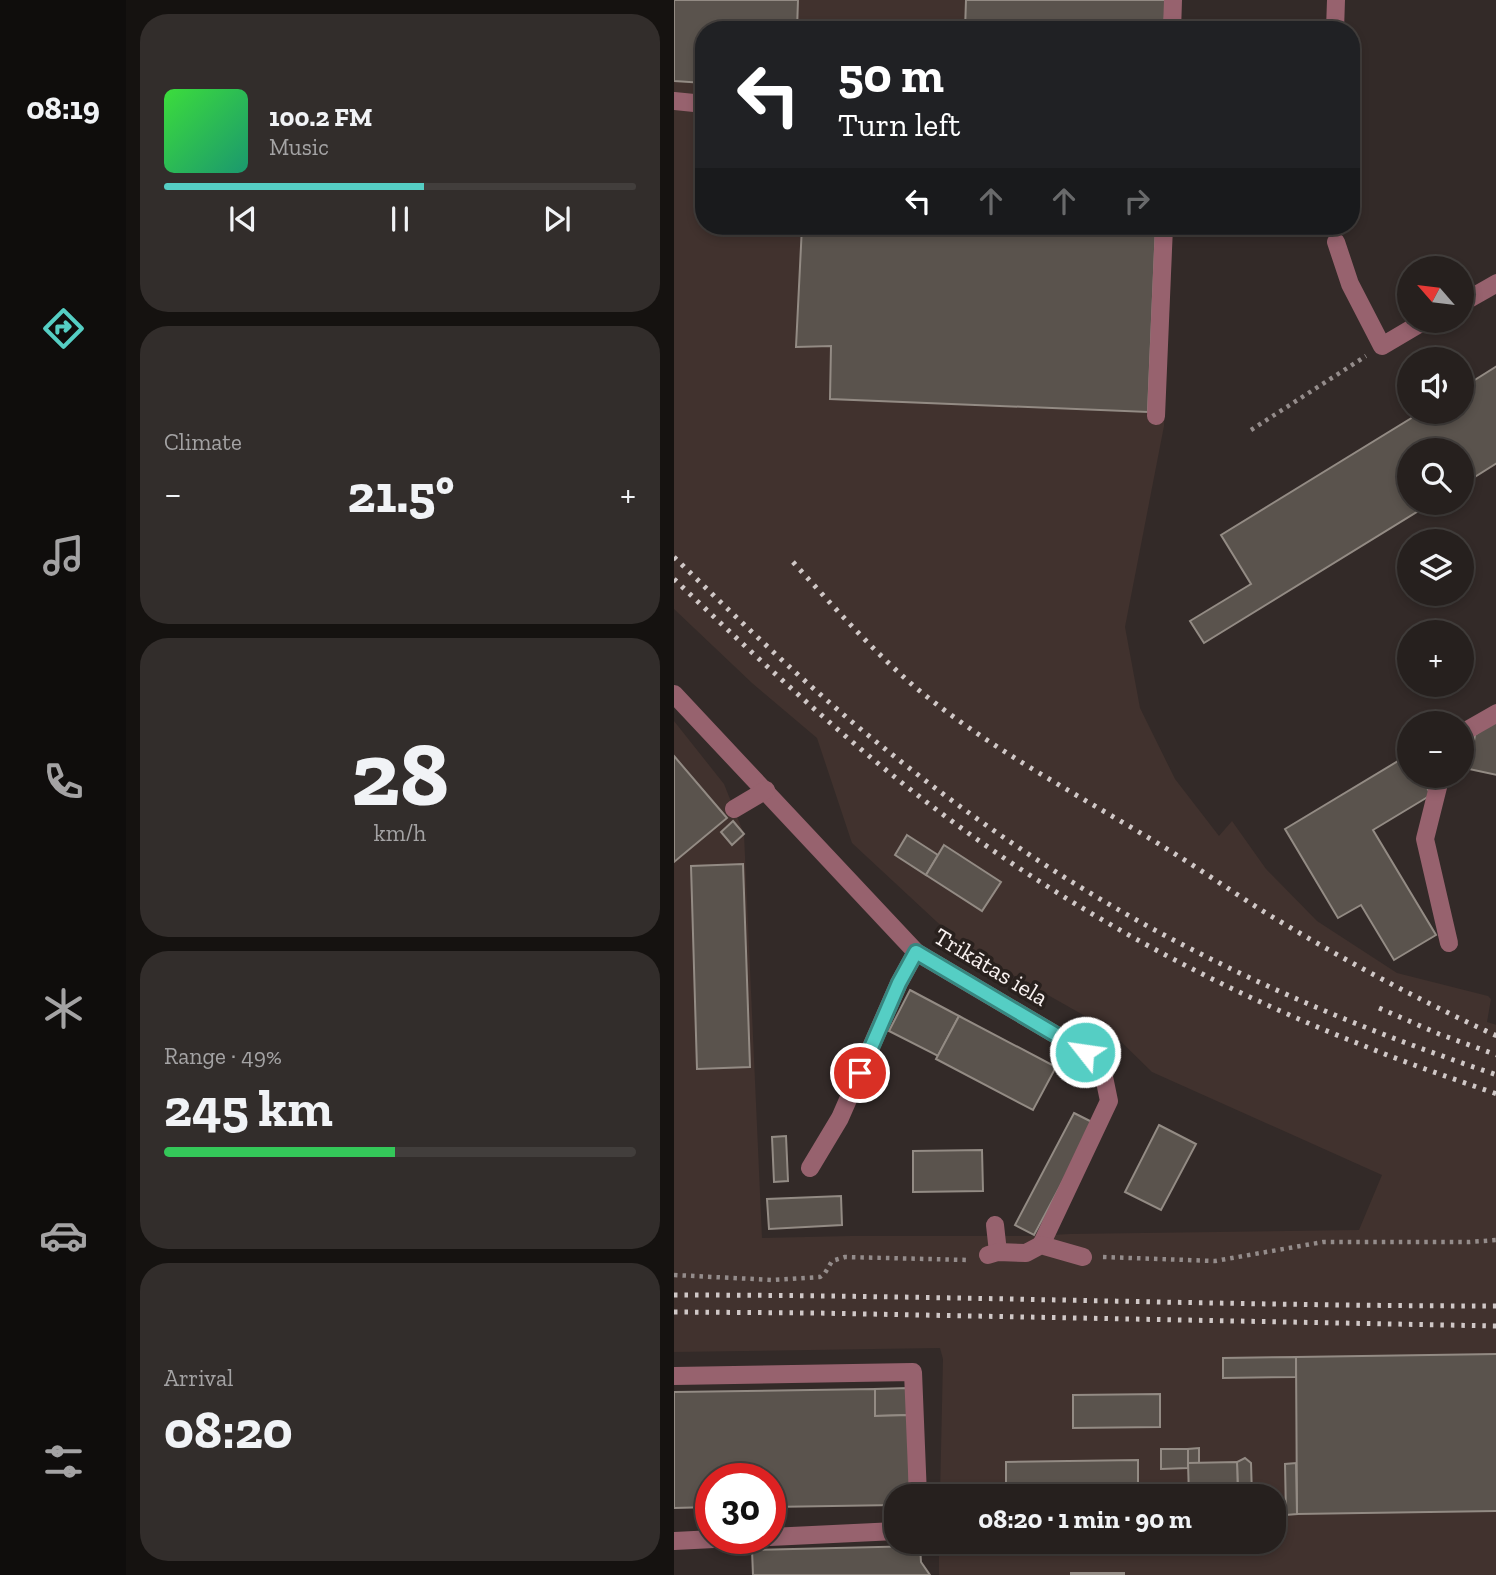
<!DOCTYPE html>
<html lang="en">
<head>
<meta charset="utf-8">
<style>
	:root { --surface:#26201e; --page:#322d2b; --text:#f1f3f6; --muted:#a4a3a4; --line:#423e3c; --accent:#55cec4 }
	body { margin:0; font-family:"Zilla Slab",serif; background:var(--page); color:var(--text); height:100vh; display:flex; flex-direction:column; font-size:26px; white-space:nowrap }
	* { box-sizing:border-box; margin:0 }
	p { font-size:23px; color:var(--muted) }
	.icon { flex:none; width:38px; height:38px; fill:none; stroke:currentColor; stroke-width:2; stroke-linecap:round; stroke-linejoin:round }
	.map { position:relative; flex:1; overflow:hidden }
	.sheet { display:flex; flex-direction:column; gap:14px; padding:14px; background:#151210; width:548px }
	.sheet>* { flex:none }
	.top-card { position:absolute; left:21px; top:21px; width:665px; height:214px; border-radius:28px; box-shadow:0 4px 10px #0003,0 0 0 2px var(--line); background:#202124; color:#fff; overflow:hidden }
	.needle { width:46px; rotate:298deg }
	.fabs { position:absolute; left:723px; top:256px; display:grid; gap:14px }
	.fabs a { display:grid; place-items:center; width:77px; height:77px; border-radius:50%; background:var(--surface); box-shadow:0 4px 10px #0003,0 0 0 2px var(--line); font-size:35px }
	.speed { position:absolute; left:21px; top:1463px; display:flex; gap:14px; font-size:35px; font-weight:700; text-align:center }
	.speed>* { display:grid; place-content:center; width:91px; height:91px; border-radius:50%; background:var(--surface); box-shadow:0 4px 10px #0003,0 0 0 2px var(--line); line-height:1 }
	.speed .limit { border:10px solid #d22; background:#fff; color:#111 }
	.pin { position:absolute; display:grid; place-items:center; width:60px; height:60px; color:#fff; margin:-30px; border:4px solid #fff; border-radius:50%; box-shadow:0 2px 7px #0007 }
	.me { position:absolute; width:77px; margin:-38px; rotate:300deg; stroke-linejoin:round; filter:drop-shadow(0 0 5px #0008) }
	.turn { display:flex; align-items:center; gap:24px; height:147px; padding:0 28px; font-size:32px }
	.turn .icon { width:91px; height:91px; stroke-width:2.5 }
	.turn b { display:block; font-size:49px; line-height:60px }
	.lanes { display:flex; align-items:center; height:66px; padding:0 28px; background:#0003; justify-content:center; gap:35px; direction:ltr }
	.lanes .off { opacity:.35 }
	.big { font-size:52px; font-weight:700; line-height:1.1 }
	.sheet .card { flex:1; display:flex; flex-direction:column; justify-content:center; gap:10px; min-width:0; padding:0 24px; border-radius:28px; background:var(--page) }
	.sheet .dial { align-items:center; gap:0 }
	.dial b { font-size:91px; line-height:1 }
	.song { display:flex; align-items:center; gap:21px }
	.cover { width:84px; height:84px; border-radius:10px; background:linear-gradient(135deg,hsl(120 70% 55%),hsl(160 70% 35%)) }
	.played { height:7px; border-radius:4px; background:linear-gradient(90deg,var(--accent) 55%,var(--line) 55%) }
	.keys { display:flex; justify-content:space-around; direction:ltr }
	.heat { display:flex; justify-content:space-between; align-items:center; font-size:38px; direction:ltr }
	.charge { height:10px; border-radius:5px; background:linear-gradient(90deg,#34c759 49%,var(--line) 0) }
	.trip { position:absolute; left:210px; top:1484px; width:402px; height:70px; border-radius:28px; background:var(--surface); box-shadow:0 4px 10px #0003,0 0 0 2px var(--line); font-weight:700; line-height:70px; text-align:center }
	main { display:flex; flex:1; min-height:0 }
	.tabs { display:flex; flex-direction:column; width:126px; justify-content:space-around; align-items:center; background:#0f0d0c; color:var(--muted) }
	.tabs .icon { width:49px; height:49px }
	.tabs .active { color:var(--accent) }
	.tabs b { font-size:32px; color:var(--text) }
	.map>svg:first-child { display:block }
	.built { fill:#41322e }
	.building { fill:#5a534d; stroke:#938b84; stroke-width:2 }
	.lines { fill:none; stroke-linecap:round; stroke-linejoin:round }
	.path { stroke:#948c8b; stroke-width:4.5; stroke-dasharray:3.5 5; stroke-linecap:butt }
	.minor { stroke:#97626e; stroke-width:18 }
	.rail { stroke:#d0c8c7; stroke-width:5; stroke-dasharray:3.5 7; stroke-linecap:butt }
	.route-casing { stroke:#37867f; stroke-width:18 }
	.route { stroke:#55cec4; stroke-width:12 }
	.labels { text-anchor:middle; stroke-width:7; stroke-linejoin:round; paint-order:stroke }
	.street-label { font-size:24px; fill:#f9f2f1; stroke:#29211e }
</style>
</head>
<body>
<main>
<nav class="tabs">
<b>08:19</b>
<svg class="icon active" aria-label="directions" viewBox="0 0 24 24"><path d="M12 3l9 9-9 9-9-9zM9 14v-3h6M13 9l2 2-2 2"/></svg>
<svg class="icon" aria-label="music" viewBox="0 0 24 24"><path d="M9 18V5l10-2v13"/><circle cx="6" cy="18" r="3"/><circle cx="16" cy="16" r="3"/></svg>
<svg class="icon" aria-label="phone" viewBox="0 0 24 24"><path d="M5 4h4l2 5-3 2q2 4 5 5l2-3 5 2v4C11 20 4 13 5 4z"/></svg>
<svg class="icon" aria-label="climate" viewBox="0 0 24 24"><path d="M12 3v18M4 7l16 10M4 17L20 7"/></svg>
<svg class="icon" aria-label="car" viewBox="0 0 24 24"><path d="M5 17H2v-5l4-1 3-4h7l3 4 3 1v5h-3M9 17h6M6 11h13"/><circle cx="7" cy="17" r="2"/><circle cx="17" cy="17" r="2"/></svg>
<svg class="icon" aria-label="filters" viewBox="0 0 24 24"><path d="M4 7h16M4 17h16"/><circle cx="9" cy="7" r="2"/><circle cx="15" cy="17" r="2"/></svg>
</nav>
<section class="sheet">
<div class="card">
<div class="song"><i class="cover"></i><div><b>100.2 FM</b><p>Music</p></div></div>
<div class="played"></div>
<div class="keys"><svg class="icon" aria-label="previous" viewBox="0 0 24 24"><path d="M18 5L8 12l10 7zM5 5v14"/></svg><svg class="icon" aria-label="pause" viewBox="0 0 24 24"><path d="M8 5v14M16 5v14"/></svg><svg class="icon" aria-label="next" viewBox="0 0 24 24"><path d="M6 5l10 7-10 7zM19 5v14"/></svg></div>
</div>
<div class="card"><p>Climate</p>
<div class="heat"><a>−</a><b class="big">21.5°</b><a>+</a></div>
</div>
<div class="card dial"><b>28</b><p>km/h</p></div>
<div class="card"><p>Range · 49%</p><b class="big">245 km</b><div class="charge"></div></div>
<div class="card"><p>Arrival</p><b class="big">08:20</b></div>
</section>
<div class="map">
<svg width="823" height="1575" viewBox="0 0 823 1575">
	<rect width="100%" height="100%" fill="#332a28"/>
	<polygon class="built" points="0,0 508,0 507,30 30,30 30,226 499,226 490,426 451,627 466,708 501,779 545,836 558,821 592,869 643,921 723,973 814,996 817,999 813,1022 823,1025 822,1575 265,1575 265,1542 600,1542 600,1496 266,1496 269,1359 266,1348 0,1352 0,721 50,784 70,834 88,1238 177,1236 358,1236 396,1234 685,1230 708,1175 478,1072 434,1029 291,948 178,843 143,738 78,683 0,609"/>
	<g class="building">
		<polygon points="0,0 124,0 123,30 30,30 30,83 0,81"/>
		<polygon points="292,0 492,0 490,30 291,30"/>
		<polygon points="128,226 482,226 474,412 156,399 157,346 122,347"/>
		<polygon points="823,366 823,463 788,485 788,450 735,450 735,502 759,502 530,643 516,621 577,584 547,535 749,411 788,411 788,388"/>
		<polygon points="823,719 823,775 795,769 801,735"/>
		<polygon points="734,755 735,775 746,775 757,795 699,830 762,935 720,960 687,905 664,918 611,829"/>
		<polygon points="0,756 53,818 0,862"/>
		<polygon points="59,821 70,834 58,845 47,832"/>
		<polygon points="233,835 264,855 252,875 221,855"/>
		<polygon points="270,845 327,882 308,911 252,875"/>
		<polygon points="69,864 76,1067 23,1069 17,866"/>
		<polygon points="236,990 285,1016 264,1056 215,1031"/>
		<polygon points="285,1016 382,1067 359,1110 262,1059"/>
		<polygon points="400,1113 420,1123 360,1235 341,1225"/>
		<polygon points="485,1125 522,1144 487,1210 451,1192"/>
		<polygon points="112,1136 114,1181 100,1182 98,1137"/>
		<polygon points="308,1150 309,1191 239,1192 239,1151"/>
		<polygon points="167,1196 168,1225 95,1229 93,1199"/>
		<polygon points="823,1354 823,1511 623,1514 622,1357"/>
		<polygon points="622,1357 622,1377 549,1378 549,1358"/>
		<polygon points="234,1388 235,1415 201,1416 201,1389"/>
		<polygon points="201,1389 201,1416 235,1415 236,1496 222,1496 222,1505 96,1507 96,1479 37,1479 37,1507 0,1508 0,1392"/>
		<polygon points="486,1394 486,1427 399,1428 399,1395"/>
		<polygon points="525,1448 525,1463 514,1463 514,1449"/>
		<polygon points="487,1449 514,1449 514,1468 487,1469"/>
		<polygon points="571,1458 577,1463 578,1496 564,1496 563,1462"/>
		<polygon points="464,1460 464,1496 309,1496 309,1485 332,1484 332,1462"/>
		<polygon points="563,1462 564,1496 515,1496 514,1463"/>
		<polygon points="622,1463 623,1514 612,1515 611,1464"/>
		<polygon points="246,1546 247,1562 256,1575 79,1575 78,1550"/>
		<rect x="397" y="1573" width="53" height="2"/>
	</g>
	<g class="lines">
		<g class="path">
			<polyline points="577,430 692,356"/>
			<polyline points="429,1257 541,1261 649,1242 795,1242 823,1240"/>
			<polyline points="0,1275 99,1280 146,1277 151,1273 158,1261 171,1257 294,1260"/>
		</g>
		<g class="minor">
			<polyline points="498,30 499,0"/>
			<polyline points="661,30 662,0"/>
			<polyline points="0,101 30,104"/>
			<polyline points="662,242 676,284 708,346 752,320"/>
			<polyline points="788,303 823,283"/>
			<polyline points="482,416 490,226"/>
			<polyline points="0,694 242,952 411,1052 429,1072 435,1101 367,1245"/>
			<polyline points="788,733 823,713"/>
			<polyline points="767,775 751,839 775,943"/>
			<polyline points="60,809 92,790"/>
			<polyline points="136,1168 166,1118 225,983 242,952"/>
			<polyline points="321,1225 324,1252"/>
			<polyline points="314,1255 324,1252 352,1253 367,1245 409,1257"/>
			<polyline points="0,1376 239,1372 244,1496"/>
			<polyline points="96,1537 222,1531"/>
			<polyline points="0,1541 60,1538"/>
		</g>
		<g class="rail">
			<path d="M0 557C69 624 139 692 215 752 312 830 418 900 529 955 624 1003 722 1041 823 1075"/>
			<path d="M119 562C158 605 197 649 241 687 323 755 419 802 509 859 542 880 573 902 607 922 677 964 749 1002 823 1036"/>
			<path d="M0 579C100 674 200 768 314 847 429 927 557 994 688 1045 732 1063 777 1078 823 1094"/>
			<polyline points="705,1008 765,1034 823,1055"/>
			<path d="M0 1295C274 1295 548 1306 823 1306"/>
			<polyline points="0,1312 141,1313 823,1326"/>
		</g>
	</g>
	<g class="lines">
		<g class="route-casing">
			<polyline id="route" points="186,1073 225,983 242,952 411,1052"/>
		</g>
		<use href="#route" class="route"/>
	</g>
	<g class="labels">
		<g class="street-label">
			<text transform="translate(317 967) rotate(31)" y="8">Trikātas iela</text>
		</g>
	</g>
</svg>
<div class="fabs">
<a><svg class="needle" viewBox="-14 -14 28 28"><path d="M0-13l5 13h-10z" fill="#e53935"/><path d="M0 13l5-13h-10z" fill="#a4a3a4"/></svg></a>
<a><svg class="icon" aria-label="sound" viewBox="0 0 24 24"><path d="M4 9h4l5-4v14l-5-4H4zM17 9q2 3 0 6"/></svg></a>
<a><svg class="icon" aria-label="search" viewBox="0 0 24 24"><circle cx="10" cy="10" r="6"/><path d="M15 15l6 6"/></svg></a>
<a><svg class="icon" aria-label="layers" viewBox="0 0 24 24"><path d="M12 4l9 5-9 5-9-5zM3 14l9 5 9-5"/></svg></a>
<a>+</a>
<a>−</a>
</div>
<div class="speed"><div class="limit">30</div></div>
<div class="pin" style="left:186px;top:1073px;background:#d93025"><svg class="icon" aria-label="arrive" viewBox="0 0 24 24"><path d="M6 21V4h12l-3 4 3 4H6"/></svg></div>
<svg class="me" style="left:411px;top:1052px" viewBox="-20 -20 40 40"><circle r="17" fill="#55cec4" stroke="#fff" stroke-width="3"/><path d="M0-11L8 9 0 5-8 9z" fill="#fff"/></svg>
<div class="trip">08:20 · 1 min · 90 m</div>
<div class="top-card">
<div class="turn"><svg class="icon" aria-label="left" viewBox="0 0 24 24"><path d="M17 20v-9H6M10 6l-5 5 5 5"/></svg><div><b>50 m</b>Turn left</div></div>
<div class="lanes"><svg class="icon" aria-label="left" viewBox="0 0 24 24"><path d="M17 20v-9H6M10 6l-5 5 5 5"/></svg><svg class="icon off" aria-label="ahead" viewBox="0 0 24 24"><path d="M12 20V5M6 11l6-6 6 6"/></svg><svg class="icon off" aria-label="ahead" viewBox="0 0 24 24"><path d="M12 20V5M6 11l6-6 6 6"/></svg><svg class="icon off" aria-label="right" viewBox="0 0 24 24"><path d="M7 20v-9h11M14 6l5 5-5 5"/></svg></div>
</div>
</div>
</main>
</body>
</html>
